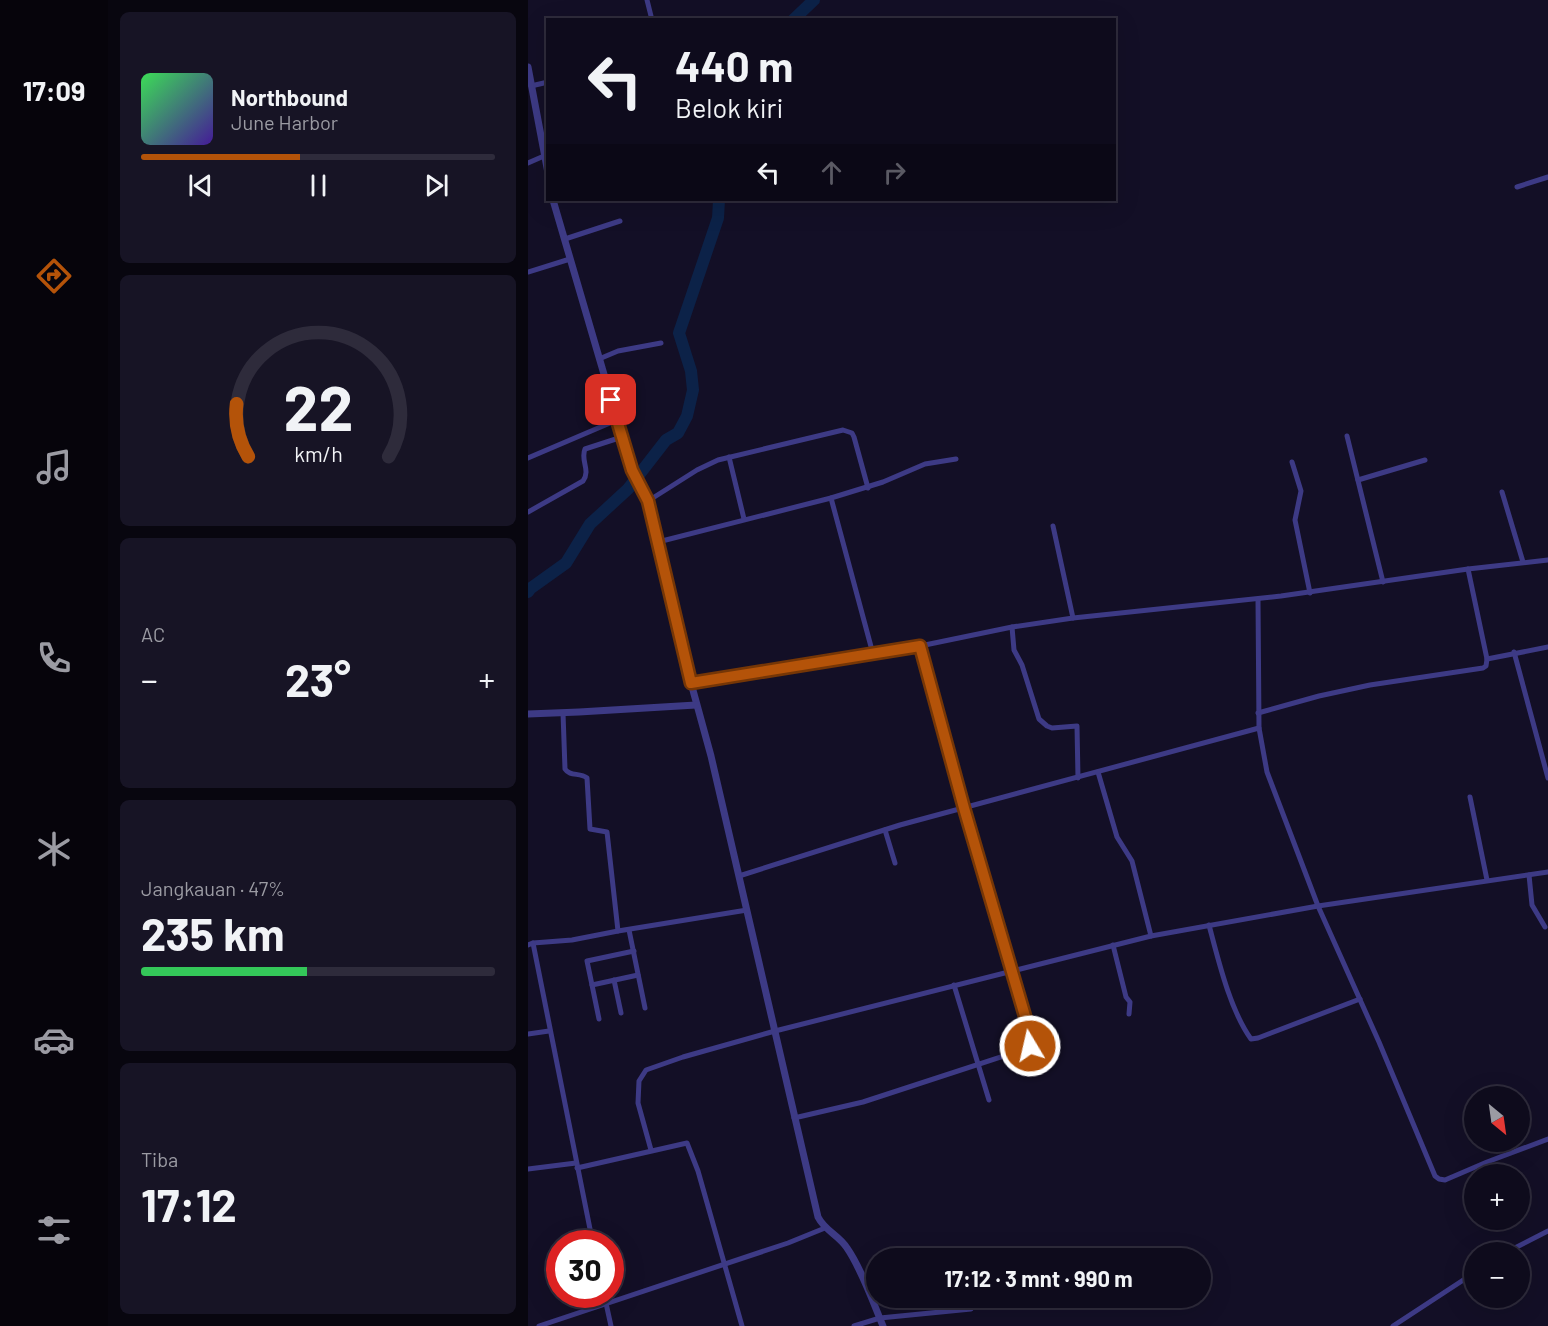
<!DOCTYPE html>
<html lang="id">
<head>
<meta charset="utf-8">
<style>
	:root { --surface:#0e0b1c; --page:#171425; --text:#f1f3f6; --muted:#9b9ba3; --line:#2e2b3b; --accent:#b45309 }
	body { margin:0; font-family:Barlow,sans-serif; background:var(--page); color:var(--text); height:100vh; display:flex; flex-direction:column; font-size:22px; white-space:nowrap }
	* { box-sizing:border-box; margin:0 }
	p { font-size:20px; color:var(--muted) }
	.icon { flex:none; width:33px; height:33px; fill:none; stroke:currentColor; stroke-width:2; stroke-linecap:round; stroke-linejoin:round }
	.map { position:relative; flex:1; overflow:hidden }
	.sheet { display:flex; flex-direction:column; gap:12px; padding:12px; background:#08060f; width:420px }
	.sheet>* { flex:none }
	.guide { position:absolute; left:18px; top:18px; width:570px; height:183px; border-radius:0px; box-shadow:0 6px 24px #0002,0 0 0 2px var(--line); background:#0e0b1c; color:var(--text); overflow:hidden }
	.needle { width:39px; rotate:151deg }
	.buttons { position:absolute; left:936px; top:1086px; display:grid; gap:12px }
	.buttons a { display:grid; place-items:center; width:66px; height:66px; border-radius:50%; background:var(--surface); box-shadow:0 6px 24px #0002,0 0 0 2px var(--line); font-size:30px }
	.speed { position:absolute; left:18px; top:1230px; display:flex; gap:12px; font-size:30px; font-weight:700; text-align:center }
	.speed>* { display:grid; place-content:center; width:78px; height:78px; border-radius:50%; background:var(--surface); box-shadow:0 6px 24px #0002,0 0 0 2px var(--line); line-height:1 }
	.speed .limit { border:9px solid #d22; background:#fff; color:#111 }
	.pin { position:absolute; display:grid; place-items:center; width:51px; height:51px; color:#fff; margin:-26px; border-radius:12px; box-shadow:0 3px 9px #0006 }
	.me { position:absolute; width:66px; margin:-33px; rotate:351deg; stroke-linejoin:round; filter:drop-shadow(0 0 4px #0008) }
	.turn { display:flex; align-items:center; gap:21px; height:126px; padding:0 30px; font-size:27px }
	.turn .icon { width:78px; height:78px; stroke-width:2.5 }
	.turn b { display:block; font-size:42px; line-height:51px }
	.lanes { display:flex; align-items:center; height:57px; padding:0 30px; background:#0003; justify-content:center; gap:30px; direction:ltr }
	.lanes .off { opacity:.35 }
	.big { font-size:45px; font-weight:700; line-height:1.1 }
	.sheet .tile { flex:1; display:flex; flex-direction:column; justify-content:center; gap:9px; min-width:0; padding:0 21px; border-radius:9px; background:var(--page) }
	.sheet .dial { align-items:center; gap:0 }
	.dial svg { height:156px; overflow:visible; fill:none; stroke:var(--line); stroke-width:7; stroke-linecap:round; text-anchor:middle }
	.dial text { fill:var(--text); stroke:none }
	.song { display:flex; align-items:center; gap:18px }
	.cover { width:72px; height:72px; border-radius:9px; background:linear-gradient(135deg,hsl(130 70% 55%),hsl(260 70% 35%)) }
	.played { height:6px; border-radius:3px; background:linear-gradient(90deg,var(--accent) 45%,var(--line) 45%) }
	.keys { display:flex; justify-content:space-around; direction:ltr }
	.heat { display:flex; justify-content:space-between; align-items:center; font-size:33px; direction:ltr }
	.charge { height:9px; border-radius:4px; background:linear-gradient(90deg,#34c759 47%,var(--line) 0) }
	.trip { position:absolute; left:338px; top:1248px; width:345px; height:60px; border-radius:30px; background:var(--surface); box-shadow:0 6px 24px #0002,0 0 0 2px var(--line); font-weight:700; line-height:60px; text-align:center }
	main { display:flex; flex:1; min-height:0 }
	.menu { display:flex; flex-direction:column; width:108px; justify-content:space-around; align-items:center; background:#06040b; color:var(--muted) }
	.menu .icon { width:42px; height:42px }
	.menu .on { color:var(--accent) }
	.menu b { font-size:27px; color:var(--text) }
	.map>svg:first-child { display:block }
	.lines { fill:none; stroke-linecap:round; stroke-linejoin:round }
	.river { stroke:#0c2248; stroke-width:12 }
	.minor { stroke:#3d3a85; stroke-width:5 }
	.tertiary { stroke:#3d3a85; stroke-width:7 }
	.route-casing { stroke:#753606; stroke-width:15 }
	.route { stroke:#b45309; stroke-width:10 }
</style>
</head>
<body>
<main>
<nav class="menu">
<b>17:09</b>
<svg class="icon on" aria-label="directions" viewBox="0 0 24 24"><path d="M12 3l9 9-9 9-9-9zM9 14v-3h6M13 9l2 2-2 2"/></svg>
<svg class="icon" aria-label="music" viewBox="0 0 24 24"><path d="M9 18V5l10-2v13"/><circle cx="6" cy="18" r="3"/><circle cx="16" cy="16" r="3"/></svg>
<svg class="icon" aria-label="phone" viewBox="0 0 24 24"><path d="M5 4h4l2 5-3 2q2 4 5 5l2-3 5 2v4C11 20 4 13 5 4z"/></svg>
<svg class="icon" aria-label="climate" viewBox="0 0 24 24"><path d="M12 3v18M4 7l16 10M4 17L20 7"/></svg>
<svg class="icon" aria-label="car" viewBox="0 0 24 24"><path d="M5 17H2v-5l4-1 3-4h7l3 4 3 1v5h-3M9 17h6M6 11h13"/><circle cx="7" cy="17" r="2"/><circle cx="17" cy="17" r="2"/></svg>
<svg class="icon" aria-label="filters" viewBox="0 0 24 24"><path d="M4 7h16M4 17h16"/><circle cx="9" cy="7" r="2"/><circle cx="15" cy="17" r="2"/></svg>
</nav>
<section class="sheet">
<div class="tile">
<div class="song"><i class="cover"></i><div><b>Northbound</b><p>June Harbor</p></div></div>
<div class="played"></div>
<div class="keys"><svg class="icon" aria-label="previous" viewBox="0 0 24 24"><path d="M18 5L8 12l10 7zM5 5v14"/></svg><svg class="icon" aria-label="pause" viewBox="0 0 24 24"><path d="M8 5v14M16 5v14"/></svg><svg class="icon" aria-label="next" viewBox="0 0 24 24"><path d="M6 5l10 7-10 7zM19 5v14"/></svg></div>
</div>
<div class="tile dial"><svg viewBox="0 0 100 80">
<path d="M14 69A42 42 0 1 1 86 69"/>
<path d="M14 69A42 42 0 0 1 8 42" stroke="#b45309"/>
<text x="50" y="56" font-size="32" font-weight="700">22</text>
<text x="50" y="72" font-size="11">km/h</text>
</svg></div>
<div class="tile"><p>AC</p>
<div class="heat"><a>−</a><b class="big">23°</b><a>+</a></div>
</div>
<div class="tile"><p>Jangkauan · 47%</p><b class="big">235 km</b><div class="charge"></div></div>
<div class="tile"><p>Tiba</p><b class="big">17:12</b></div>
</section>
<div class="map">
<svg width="1020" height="1326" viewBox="0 0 1020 1326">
	<rect width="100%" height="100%" fill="#130f26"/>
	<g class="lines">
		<g class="river">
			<polyline points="265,20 286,0"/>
			<polyline points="0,592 3,588 38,563 62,524 100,489 138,440 150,433 159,416 165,390 163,371 151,333 190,218 191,200"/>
		</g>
		<g class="minor">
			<polyline points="119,0 124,20"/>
			<polyline points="3,86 20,82"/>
			<polyline points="0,163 16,156"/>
			<polyline points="989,187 1020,177"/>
			<polyline points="37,239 92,221"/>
			<polyline points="0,272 42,259"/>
			<polyline points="71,359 90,351 133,343"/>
			<polyline points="819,436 855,582"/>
			<polyline points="201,457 216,519"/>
			<polyline points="0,458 89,420"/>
			<polyline points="764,462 773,491 767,520 782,593"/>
			<polyline points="830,480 897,460"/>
			<polyline points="974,492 995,562"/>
			<polyline points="303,498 345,654"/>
			<polyline points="120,501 169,470 190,460 315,430 324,433 326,437 340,488"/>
			<path d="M0 512 55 481C63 470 52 460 57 449L94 437"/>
			<polyline points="525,526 545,618"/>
			<polyline points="130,542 303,498 355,482 397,464 428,459"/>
			<polyline points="730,599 731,728 739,772 790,906 851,1042 907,1176 911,1179 917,1180 959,1162 1020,1139"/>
			<polyline points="484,627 486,650 494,665 511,719 519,726 524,728 549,726 550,778"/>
			<polyline points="986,652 1020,778"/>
			<polyline points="959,659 1020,647"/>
			<polyline points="163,683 392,646 484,627 545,618 753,596 940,569 1020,560"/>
			<path d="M35 713 37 769C42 777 52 772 59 778L62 829 79 832 90 931"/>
			<polyline points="730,713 791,696 842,685 955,668 958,666 959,659 940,569"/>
			<polyline points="570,772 589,837 604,861 623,936"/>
			<polyline points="942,797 959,880"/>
			<polyline points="357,830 367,863"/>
			<polyline points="1001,875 1004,905 1017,927"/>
			<polyline points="211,876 372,825 731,728"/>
			<path d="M681 925C690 959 702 1010 723 1039L730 1038 832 999"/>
			<polyline points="101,930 117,1008"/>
			<polyline points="5,943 44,940 90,931 219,910"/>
			<polyline points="0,945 5,943 65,1244"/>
			<polyline points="585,945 598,997 602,1002 601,1014"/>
			<polyline points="86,980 93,1013"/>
			<polyline points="64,985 59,961 106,951"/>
			<polyline points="426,985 461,1100"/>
			<polyline points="71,1019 64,985 110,975"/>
			<polyline points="0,1034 21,1031"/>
			<polyline points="266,1118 335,1102 500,1048 505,1043 436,808 392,646"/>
			<polyline points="123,1150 110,1103 111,1081 118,1070 155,1057 247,1031 623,936 790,906 1020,872"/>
			<polyline points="49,1168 159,1143 170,1171 214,1326"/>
			<polyline points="0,1169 48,1163"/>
			<polyline points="979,1252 1020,1231"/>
			<polyline points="76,1294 83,1326"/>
			<polyline points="11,1326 260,1243 297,1228"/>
			<polyline points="326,1326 352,1318 443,1309"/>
			<polyline points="865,1326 946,1273"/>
		</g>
		<g class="tertiary">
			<polyline points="0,67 20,173"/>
			<path d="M25 200 104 470 120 501 163 683 183 756 290 1217C297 1231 311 1235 319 1248 333 1268 345 1302 355 1326"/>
			<polyline points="0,714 51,712 168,705"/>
		</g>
	</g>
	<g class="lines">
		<g class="route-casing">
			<polyline id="route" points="83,400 104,470 120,501 163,683 392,646 436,808 504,1040 502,1046"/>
		</g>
		<use href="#route" class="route"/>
	</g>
</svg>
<div class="buttons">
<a><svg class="needle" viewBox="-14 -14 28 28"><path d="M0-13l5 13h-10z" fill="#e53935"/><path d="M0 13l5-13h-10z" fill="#9b9ba3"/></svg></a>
<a>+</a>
<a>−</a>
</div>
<div class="speed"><div class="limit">30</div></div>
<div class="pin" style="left:83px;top:400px;background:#d93025"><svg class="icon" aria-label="arrive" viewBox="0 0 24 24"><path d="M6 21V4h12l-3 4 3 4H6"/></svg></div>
<svg class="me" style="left:502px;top:1046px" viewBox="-20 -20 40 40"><circle r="17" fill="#b45309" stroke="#fff" stroke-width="3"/><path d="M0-11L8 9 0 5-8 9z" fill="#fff"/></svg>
<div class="trip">17:12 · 3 mnt · 990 m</div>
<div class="guide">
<div class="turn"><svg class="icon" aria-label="left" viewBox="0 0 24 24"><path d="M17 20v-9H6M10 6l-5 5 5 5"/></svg><div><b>440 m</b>Belok kiri</div></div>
<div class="lanes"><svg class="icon" aria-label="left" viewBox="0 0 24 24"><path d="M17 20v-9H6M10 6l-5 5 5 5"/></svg><svg class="icon off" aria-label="ahead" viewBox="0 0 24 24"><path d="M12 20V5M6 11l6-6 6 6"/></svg><svg class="icon off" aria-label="right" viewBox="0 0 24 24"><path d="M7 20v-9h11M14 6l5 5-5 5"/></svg></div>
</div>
</div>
</main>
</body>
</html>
